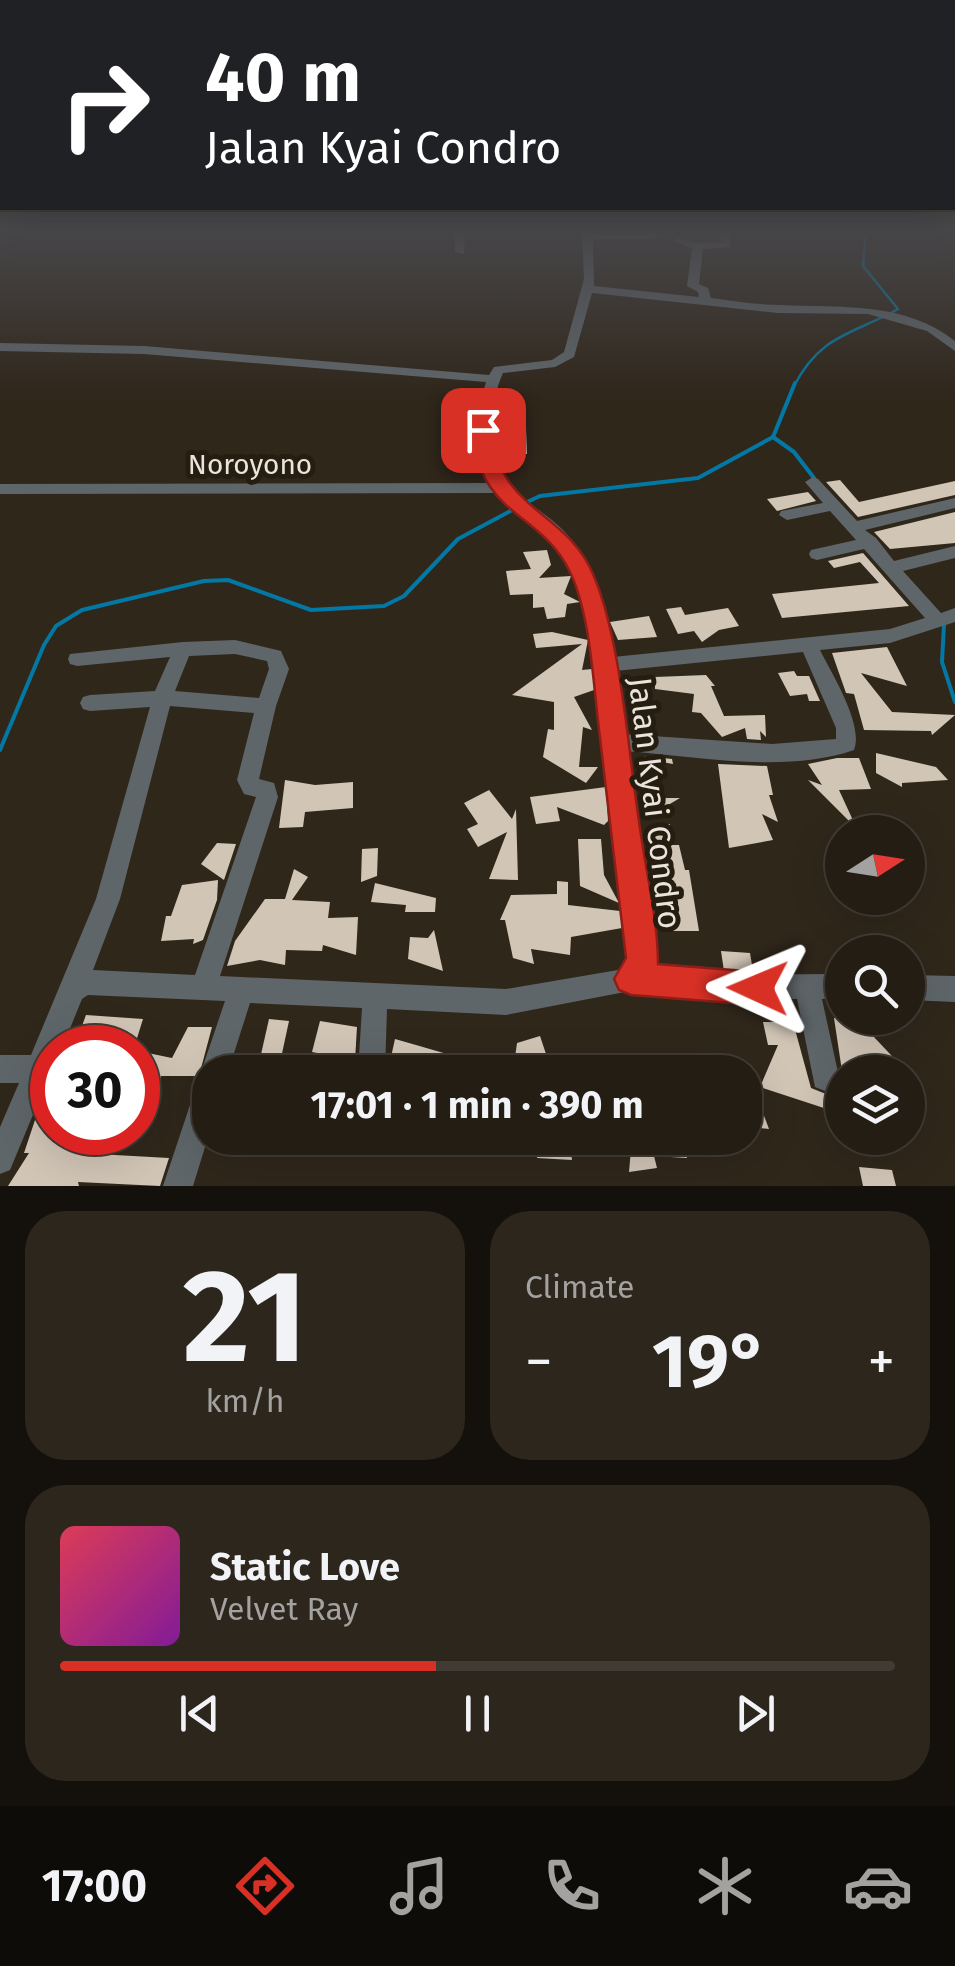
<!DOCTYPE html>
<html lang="en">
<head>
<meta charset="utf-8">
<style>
	:root { --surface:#241d14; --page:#2c261d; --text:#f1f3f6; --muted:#a3a2a0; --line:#413b34; --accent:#d93025 }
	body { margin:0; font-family:"Fira Sans",sans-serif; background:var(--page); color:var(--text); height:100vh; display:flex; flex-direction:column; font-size:38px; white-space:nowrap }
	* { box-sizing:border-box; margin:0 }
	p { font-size:32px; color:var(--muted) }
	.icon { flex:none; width:55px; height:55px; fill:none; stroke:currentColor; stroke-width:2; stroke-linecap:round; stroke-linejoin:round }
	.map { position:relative; height:1186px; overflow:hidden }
	.side { display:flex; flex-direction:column; gap:25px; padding:25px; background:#14100b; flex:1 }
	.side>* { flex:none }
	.guide { position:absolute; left:0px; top:0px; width:955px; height:210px; box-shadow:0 10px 40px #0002,0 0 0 2px var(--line); background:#202124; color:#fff; overflow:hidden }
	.needle { width:65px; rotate:78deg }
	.fabs { position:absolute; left:825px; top:815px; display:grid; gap:20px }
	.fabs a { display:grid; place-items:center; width:100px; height:100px; border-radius:50%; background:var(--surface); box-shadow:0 10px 40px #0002,0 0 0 2px var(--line); font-size:50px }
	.speed { position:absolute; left:30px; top:1025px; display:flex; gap:20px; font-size:50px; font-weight:700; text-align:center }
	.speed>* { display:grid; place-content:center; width:130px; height:130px; border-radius:50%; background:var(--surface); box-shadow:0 10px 40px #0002,0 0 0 2px var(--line); line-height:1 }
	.speed .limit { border:15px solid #d22; background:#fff; color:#111 }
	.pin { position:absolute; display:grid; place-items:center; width:85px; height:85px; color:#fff; margin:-42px; border-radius:20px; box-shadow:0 5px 15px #0006 }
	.me { position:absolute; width:110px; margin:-55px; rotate:271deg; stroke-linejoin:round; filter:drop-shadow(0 0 8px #0008) }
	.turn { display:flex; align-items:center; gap:35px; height:210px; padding:0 40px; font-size:45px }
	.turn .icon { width:130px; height:130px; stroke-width:2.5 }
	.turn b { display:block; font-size:70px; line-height:85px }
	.big { font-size:75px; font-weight:700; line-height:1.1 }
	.side .tile { flex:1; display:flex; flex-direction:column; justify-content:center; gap:15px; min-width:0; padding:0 35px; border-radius:40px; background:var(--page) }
	.side .dial { align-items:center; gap:0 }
	.dial b { font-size:130px; line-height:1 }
	.song { display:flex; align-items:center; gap:30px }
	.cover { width:120px; height:120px; border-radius:15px; background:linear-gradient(135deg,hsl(350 70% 55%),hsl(290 70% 35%)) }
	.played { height:10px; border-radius:5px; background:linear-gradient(90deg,var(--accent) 45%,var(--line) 45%) }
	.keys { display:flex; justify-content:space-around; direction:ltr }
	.heat { display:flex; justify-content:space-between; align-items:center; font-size:55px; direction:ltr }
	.side .tiles { flex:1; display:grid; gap:25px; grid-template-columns:1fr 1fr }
	.tile:last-child { grid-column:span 2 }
	.trip { position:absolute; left:192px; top:1055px; width:570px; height:100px; border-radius:40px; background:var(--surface); box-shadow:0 10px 40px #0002,0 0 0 2px var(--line); font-weight:700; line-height:100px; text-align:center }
	.tab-bar { display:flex; height:160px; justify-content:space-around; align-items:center; background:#0e0c08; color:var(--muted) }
	.tab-bar .icon { width:70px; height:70px }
	.tab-bar .on { color:var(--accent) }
	.tab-bar b { font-size:45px; color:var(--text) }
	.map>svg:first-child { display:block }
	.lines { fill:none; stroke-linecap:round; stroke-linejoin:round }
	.stream-far1 { stroke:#0378a4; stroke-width:2.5 }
	.stream { stroke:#0378a4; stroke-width:4 }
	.building { fill:#d1c5b6 }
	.minor { fill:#5f666a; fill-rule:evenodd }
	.route { fill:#d93025; stroke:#8d1f18; stroke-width:2.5 }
	.labels { text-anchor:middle; stroke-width:10; stroke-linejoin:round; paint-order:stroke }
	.street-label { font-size:28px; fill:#eae4dc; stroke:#261d11 }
	.near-street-label { font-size:32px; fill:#eae4dc; stroke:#261d11 }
</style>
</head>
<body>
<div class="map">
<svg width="955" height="1186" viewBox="0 0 955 1186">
	<rect width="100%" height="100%" fill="#30271b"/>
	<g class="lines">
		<path class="stream-far1" d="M794 386C821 334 852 335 898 309L863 266 866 230"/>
		<g class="stream">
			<polyline points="773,437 794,452 814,478"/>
			<polyline points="525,503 540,496 698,478 773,437 795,383"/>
			<polyline points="944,624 942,662 955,702"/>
			<polyline points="0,750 44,645 56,626 82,610 204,581 228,580 311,610 384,606 404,596 458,539 516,508"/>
		</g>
	</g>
	<g class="building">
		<polygon points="509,428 526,429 527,454 503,454"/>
		<polygon points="840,480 859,502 955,481 955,495 858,517 826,482"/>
		<polygon points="808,492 816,501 777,511 767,499"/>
		<polygon points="955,512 955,543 890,549 874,532"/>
		<polygon points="547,550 551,565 539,578 571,576 564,594 580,602 567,604 565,617 547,619 544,607 533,608 533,594 510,595 506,571 531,569 523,552"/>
		<polygon points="863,553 909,606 782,618 772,594 879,583 860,562 834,568 828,561"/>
		<polygon points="681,607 685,615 728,608 739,626 719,630 702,642 694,631 678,634 666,609"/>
		<polygon points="649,616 657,637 618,640 610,622"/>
		<polygon points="552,632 588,640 582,670 592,669 594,690 574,697 592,730 583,727 579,767 598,767 586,783 543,757 548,729 554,730 554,702 512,695 582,644 536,648 533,634"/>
		<polygon points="887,647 907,686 861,673 892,712 955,715 932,735 931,731 864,730 854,694 846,693 832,653"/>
		<polygon points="794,671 797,676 809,676 820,701 809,701 807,694 790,696 778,673"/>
		<polygon points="706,675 715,686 711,686 724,716 765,715 766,737 760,731 761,740 747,739 745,728 722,737 701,713 692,712 694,694 655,689 655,677"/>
		<polygon points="876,753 936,767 948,780 902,783 902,787 876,773"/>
		<polygon points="644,756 672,759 673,764 662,762 659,798 680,798 658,811 657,818 643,799 651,798 641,769 645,768"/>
		<polygon points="837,758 859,758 871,789 839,790 857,829 808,780 822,785 808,764"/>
		<polygon points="718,764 767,766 773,795 769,795 778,822 762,814 773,840 729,848"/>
		<polygon points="285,780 315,785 353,782 353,808 305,812 303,827 279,828"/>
		<polygon points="606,787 608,821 604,825 557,807 560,821 536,824 530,797"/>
		<polygon points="489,790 512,819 516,809 518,880 489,879 507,832 478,847 467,829 478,824 464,803"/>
		<polygon points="670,824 670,845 679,845 685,870 689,870 699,931 672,931 660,867 651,868 647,846 654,844 648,828"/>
		<polygon points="578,839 601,839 604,875 619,903 580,886"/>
		<polygon points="217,843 236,844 224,880 201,864"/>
		<polygon points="378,848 377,876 361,882 362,849"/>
		<polygon points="294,869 308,877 292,900 330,902 328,918 358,917 356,955 323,945 322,951 286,950 285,965 260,960 227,966 235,941 265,899 285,899"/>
		<polygon points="218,880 217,900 203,940 193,944 194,939 161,941 166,916 171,916 182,885"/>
		<polygon points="557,881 568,882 568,905 620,911 622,928 571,937 570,955 531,949 534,964 513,958 505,920 500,920 511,895 557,894"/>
		<polygon points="375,883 436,898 435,912 405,912 406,905 371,902"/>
		<polygon points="434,930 443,971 408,959 410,937 428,938"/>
		<polygon points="721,951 750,953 753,971 724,971"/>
		<polygon points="86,1015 143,1019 134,1048 74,1048"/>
		<polygon points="834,1018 856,1018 907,1072 842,1071"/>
		<polygon points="269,1019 289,1021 278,1072 257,1072"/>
		<polygon points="320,1021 357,1027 355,1060 312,1052"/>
		<polygon points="763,1022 793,1022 811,1088 826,1094 830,1110 760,1087 778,1045 768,1045"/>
		<polygon points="188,1027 212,1027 199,1076 161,1076 159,1104 138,1091 138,1051 172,1058"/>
		<polygon points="540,1036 552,1072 513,1072 517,1043"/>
		<polygon points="395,1039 416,1045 447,1054 434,1069 430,1062 389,1066"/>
		<polygon points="745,1068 746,1068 769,1129 745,1126"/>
		<polygon points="37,1114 52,1119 52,1132 85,1132 79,1153 169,1158 160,1186 78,1182 79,1186 8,1186 29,1153 24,1153"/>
		<polygon points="541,1138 609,1138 608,1157 571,1150 572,1160 537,1158"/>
		<polygon points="632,1138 684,1138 687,1158 654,1156 657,1168 629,1172"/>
		<polygon points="859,1167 892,1170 896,1186 863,1186"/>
	</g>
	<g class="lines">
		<g class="minor">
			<polygon points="455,230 465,230 464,254 455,252"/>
			<path d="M582 230H592V233H654L659 236 654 239H593L594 286 699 297 698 292 687 286 692 248 672 241 677 238 698 243 721 242 720 230H730V247L703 249 699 284 708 288 711 298C734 301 758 305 781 305 842 308 904 301 955 341V351L927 331 868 314 778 313 592 293 574 357 555 367 503 373C495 390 493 408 492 427 487 497 536 496 572 540 598 572 607 617 613 657L890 629 925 618 864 549 817 560 811 558 809 554 811 550 856 540 830 511 787 520 779 515 781 511 823 503 805 482 813 477 818 479 857 521 955 498V508L865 530 876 538 894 561 955 546V558L903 571 941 613 955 608V622L890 643 820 650C832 674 864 725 854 750 785 774 696 756 624 751L655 963 653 969 712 975 842 974V998L822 999 839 1077 835 1087 825 1091 815 1087 797 999 712 1001 630 991 506 1015 387 1009 385 1072H358L362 1008 250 1003 228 1072H210V1131L193 1186H163L196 1087 203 1076 201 1072 225 1001 88 995 82 999 62 1048H52V1069L10 1170 0 1174V1127L19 1083H0V1055H31L96 899 150 707 90 711 83 709 80 703 83 697 90 695 155 691 170 657 77 666 70 664 68 659 70 654 183 642 235 640 281 651 289 669 276 706 259 779 274 783 278 797 220 976 506 989 618 970 630 962 593 649C586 607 579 563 545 533 529 519 511 508 496 493L0 494V484L489 483C471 452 476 416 486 382L144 354 0 351V343L144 346 489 375 494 367 552 360 564 352 584 279ZM803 652 836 728V739L772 744 622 734 615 671ZM235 654 267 661 269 669 259 698 175 691 189 656ZM170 706 254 713 237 780 244 794 256 797 195 975 93 970 120 899Z"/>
			<polygon points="908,975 955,976 955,1002 908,1000"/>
		</g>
	</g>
	<linearGradient id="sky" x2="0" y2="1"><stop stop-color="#1a150f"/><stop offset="0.58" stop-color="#48474a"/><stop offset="1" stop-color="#48474a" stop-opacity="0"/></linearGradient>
	<rect width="955" height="396" fill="url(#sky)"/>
	<path class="route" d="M483 424 492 430C497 510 567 511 593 574 621 638 628 750 639 821 645 868 658 918 658 964L758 972 770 977 775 988 770 1000 758 1005 631 995 619 990 614 979 626 958C617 879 608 800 598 721 593 677 589 609 569 570 540 511 476 515 474 430Z"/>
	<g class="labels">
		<g class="street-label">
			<text x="250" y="474">Noroyono</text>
		</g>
		<g class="near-street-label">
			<text transform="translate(655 803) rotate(83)" y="11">Jalan Kyai Condro</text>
		</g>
	</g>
</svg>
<div class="fabs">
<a><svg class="needle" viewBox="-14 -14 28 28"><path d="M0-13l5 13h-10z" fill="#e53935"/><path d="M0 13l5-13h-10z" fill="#a3a2a0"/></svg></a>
<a><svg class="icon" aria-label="search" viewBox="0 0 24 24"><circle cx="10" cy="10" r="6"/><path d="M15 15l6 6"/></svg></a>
<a><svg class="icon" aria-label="layers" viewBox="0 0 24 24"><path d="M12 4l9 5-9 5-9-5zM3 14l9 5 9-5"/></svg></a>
</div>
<div class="speed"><div class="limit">30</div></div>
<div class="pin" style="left:483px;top:430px;background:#d93025"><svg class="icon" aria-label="arrive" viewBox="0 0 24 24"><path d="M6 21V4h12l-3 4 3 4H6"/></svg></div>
<svg class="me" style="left:758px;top:988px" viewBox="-20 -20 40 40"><path d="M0-17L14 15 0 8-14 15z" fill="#d93025" stroke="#fff" stroke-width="4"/></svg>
<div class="trip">17:01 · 1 min · 390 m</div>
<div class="guide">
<div class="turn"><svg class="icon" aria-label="right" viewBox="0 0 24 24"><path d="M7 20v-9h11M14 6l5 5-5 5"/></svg><div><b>40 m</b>Jalan Kyai Condro</div></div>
</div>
</div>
<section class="side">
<div class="tiles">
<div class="tile dial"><b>21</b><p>km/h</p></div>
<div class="tile"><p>Climate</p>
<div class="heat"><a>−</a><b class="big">19°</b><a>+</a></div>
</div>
<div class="tile">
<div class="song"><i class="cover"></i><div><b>Static Love</b><p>Velvet Ray</p></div></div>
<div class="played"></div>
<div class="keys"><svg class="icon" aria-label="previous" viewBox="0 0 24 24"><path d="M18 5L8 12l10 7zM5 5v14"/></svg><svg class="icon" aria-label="pause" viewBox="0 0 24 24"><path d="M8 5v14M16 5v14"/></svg><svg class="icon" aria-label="next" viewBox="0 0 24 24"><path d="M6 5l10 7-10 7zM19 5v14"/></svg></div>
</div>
</div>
</section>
<nav class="tab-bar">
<b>17:00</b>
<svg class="icon on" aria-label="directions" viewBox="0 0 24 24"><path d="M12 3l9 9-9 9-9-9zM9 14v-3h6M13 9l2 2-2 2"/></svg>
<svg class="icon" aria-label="music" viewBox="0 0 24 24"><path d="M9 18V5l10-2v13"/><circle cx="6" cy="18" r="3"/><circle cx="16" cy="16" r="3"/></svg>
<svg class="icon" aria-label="phone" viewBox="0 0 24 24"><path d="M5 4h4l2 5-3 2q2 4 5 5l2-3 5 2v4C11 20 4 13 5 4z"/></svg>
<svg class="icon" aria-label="climate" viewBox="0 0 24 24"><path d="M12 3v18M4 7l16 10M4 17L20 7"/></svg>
<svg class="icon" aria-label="car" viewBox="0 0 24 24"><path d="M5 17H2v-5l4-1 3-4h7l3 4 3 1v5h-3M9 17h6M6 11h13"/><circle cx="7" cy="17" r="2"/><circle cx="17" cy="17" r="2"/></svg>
</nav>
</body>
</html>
